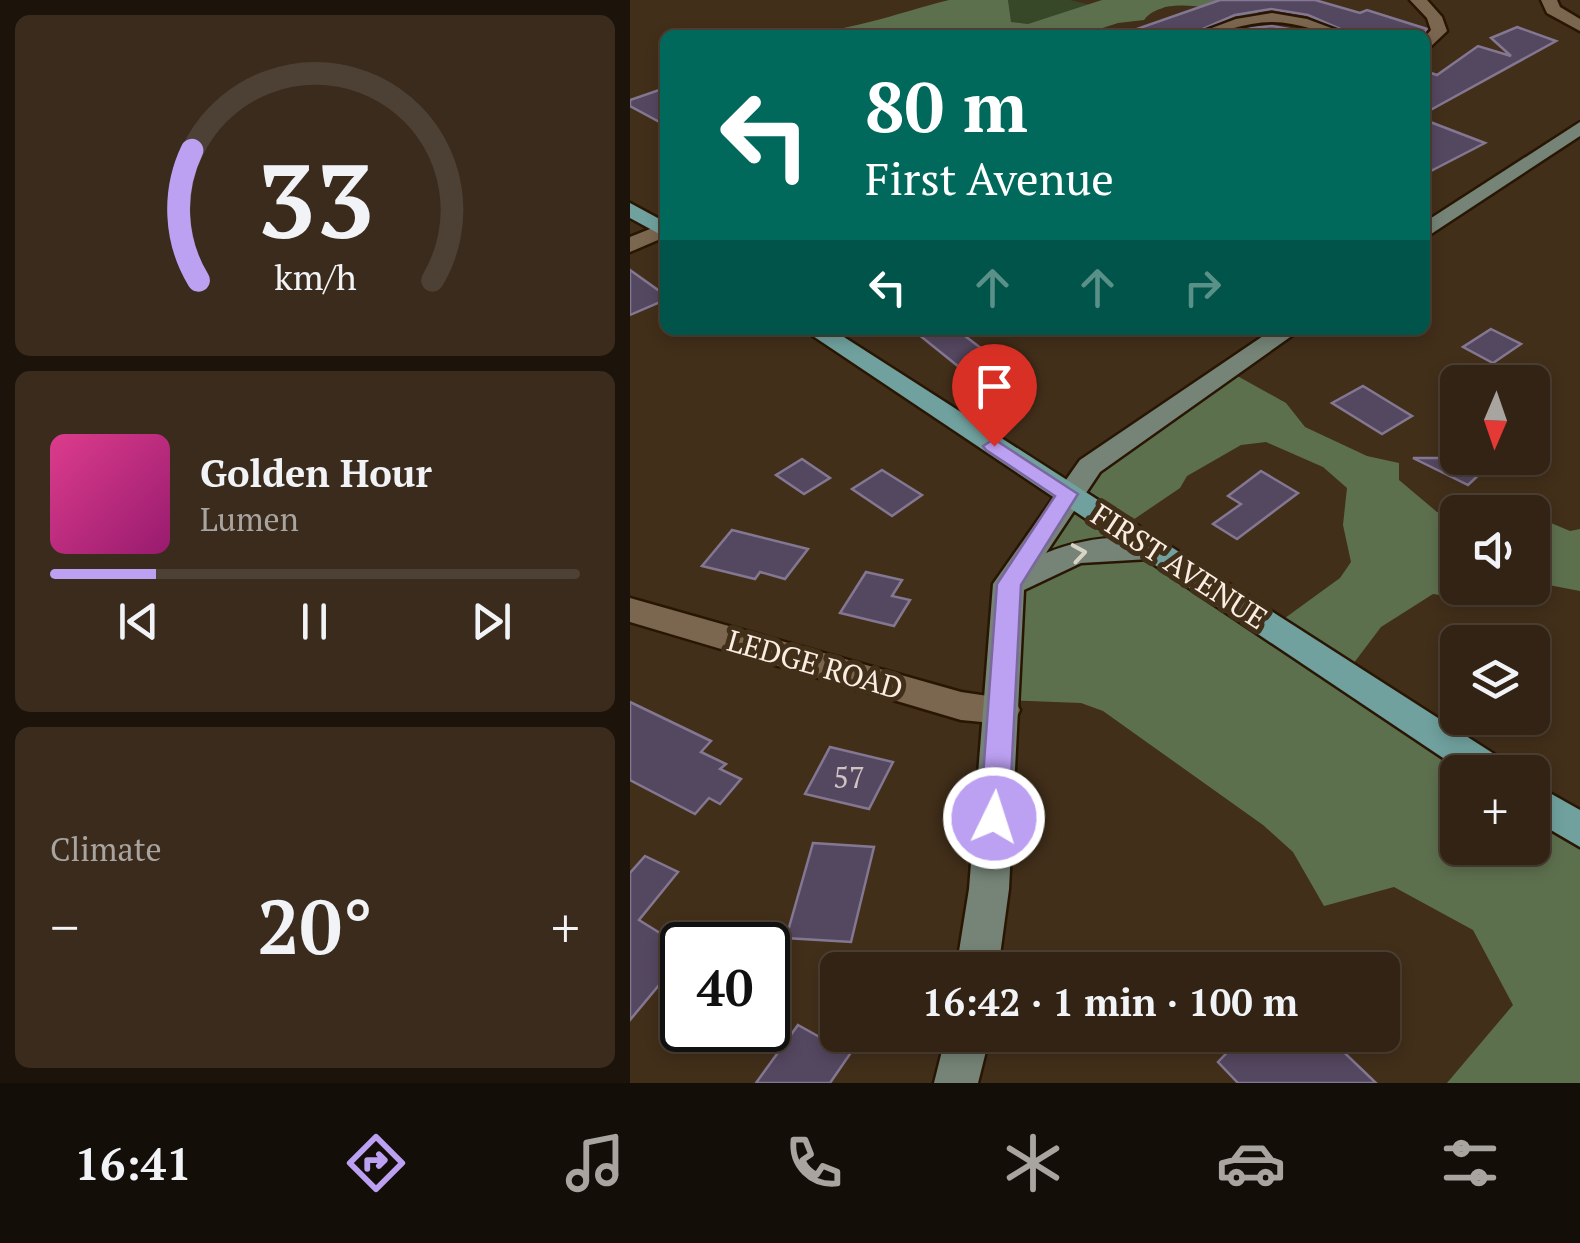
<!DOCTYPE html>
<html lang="en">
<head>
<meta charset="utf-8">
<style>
	:root { --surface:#322314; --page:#3a2b1d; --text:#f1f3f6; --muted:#a8a4a0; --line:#4d4034; --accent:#bca0f2 }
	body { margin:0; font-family:"PT Serif",serif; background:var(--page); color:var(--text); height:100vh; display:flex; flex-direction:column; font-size:38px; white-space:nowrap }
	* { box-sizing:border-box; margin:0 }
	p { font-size:32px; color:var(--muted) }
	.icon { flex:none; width:55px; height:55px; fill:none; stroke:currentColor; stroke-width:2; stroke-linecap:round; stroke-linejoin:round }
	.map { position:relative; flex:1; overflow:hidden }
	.panel { display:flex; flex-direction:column; gap:15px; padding:15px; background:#1c130b; width:630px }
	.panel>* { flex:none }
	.banner { position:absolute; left:30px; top:30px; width:770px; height:305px; border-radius:15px; box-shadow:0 5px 15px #0003,0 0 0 2px var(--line); background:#00695c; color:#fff; overflow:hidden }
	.needle { width:65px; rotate:182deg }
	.fabs { position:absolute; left:810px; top:365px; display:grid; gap:20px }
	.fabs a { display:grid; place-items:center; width:110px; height:110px; border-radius:15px; background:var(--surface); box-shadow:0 5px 15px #0003,0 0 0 2px var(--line); font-size:50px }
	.speed { position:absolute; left:30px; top:922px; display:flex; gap:20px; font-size:50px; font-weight:700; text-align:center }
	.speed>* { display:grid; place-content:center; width:130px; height:130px; border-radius:50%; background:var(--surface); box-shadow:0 5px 15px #0003,0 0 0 2px var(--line); line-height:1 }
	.speed .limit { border:5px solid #111; border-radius:15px; background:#fff; color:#111 }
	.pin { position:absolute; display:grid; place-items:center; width:85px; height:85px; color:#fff; margin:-102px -42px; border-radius:50% 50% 50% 0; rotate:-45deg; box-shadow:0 0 10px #0007 }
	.pin .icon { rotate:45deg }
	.me { position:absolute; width:110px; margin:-55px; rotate:4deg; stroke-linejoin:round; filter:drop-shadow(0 0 8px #0008) }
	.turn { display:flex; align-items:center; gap:35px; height:210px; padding:0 40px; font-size:45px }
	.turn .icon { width:130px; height:130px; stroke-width:2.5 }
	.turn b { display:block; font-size:70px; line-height:85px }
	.lanes { display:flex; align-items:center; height:95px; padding:0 40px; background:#0003; justify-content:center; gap:50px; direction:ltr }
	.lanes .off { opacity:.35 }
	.big { font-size:75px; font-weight:600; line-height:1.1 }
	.panel .tile { flex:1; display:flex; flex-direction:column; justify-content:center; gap:15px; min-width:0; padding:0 35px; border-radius:15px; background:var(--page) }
	.panel .dial { align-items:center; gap:0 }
	.dial svg { height:260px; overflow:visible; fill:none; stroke:var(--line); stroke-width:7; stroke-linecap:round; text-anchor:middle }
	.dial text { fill:var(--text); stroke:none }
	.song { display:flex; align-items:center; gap:30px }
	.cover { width:120px; height:120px; border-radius:15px; background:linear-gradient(135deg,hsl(330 70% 55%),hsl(320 70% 35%)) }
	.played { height:10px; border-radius:5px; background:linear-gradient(90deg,var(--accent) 20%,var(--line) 20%) }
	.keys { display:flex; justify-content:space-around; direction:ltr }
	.heat { display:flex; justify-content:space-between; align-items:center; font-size:55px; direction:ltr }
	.trip { position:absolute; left:190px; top:952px; width:580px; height:100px; border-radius:15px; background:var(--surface); box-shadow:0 5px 15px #0003,0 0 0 2px var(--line); font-weight:600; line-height:100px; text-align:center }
	.tabs { display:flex; height:160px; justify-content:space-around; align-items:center; background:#140e08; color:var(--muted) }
	.tabs .icon { width:70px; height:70px }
	.tabs .on { color:var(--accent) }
	.tabs b { font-size:45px; color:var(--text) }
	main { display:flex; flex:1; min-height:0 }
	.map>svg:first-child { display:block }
	.green { fill:#364828 }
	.forest { fill:#5d704e; fill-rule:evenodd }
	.building { fill:#544760; stroke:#847792; stroke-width:2.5 }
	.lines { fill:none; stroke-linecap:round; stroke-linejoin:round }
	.street-casing { stroke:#281603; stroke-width:5 }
	.secondary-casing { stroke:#281603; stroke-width:5 }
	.primary-casing { stroke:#281603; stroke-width:5 }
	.street { fill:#7b664f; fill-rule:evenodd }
	.secondary { fill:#758477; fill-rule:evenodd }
	.primary { fill:#70a19e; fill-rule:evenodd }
	.oneway { stroke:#d9d3c6 }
	.route { fill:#bca0f2; stroke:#7a689d; stroke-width:2.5 }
	.labels { text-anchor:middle; stroke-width:10; stroke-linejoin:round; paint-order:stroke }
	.street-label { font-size:30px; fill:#faede1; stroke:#422f1a }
	.near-number-label { font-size:30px; fill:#d0c4c1 }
</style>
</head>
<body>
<main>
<section class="panel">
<div class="tile dial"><svg viewBox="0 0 100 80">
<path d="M14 69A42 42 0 1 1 86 69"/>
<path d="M14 69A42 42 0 0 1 12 29" stroke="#bca0f2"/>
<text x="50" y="56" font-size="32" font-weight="700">33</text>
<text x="50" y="72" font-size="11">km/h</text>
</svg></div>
<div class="tile">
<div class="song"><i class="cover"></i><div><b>Golden Hour</b><p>Lumen</p></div></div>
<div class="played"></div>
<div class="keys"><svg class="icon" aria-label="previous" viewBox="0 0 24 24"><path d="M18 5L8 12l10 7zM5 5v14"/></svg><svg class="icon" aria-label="pause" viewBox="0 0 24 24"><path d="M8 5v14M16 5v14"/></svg><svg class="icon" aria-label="next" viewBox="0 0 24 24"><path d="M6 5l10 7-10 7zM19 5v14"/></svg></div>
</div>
<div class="tile"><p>Climate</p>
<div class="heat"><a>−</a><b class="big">20°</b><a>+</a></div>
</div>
</section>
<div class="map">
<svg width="950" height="1083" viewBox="0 0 950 1083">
	<rect width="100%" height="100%" fill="#422f1a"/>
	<polygon class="green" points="378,0 440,0 460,5 398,24 381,22"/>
	<g class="forest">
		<path d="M319 0H378L381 22 398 24 472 0H621L627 5 628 17C590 21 582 0 535 7 525 11 520 12 514 20L488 23 451 35H152L151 34C208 36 264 14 319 0Z"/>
		<path d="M602 373 656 403 675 427 737 456 769 463V480L807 512 827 516 828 588H847L817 596 803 594 751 627 714 676 860 772H828V848H902L903 803 950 832V1083H817L883 1005 843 930 764 887 694 906 663 852 633 825 473 711 451 703 376 700 393 577 442 490ZM636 442 693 467 717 488 713 525 721 562 710 578 644 626 494 526 550 488 557 476 611 445Z"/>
		<polygon points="902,515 940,531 950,529 950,591 903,582"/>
	</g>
	<g class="building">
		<polygon points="590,0 685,0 730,13 737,10 797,29 792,35 724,35 678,15 641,9 605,15 559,35 502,35 501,31"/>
		<polygon points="642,26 692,35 591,35 622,28"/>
		<polygon points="887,27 926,41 795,113 795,71 807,75 848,46 881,56 861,38"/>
		<polygon points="35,88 35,125 0,106 0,100"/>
		<polygon points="795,120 855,143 795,174"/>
		<polygon points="0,270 35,295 35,300 0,315"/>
		<polygon points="861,329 891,344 863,363 833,347"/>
		<polygon points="283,330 327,330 400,385 370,400"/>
		<polygon points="733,386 782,416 752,434 702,403"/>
		<polygon points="783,458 867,458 838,485"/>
		<polygon points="172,459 200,478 174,494 146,475"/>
		<polygon points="252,470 292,495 262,516 222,489"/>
		<polygon points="631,471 668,493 607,539 583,524 611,504 598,496"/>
		<polygon points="102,530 178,549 155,579 130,572 125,579 72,566"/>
		<polygon points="236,572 272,580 262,596 280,600 264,626 210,613"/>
		<polygon points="0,702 81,741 71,752 96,764 90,769 111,779 90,804 79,798 65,814 0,780"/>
		<polygon points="200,747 263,762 239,809 175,794"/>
		<polygon points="183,843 244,847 221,942 156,938"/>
		<polygon points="15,856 48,872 9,920 46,943 37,954 49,961 0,1020 0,873"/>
		<polygon points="168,1025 220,1054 200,1083 126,1083"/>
		<polygon points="614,1035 696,1035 746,1083 608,1083 588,1062"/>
	</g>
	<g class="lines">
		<g class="street-casing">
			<g id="street">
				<polygon points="780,0 797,0 812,17 817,31 795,52 795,37 801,30 797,18"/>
				<polygon points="911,0 927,0 930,7 950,19 950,31 917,13"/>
				<path d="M642 13 677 19 720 35C693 35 669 22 642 22 614 22 590 35 563 35L606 19Z"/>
				<polygon points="35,223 35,237 0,252 0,237"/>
				<polygon points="0,598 331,692 385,700 390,710 385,720 373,724 331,720 0,622"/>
			</g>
		</g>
		<g class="secondary-casing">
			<g id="secondary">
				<polygon points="950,122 950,136 795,238 795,222"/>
				<path d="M642 330H670L470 472 416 553C453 538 498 532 537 544L541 551 537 558 451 563 394 590 379 889 368 970H326L339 889 363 584 450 460Z"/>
				<polygon points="316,1035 360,1035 348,1083 304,1083"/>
			</g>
		</g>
		<g class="primary-casing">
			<g id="primary">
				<polygon points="0,203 35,222 35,237 0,218"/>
				<polygon points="174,330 203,330 875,761 880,772 834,772"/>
				<polygon points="902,783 950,810 950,847 902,819"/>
			</g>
		</g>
		<use href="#street" class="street"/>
		<use href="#secondary" class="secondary"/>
		<use href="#primary" class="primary"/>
	</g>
	<defs><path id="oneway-chevron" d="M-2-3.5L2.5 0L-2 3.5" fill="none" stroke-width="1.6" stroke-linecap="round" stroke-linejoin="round" transform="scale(2.5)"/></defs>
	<use class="oneway" href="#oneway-chevron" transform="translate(449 553) rotate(-9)"/>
	<polygon class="route" points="364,439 448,494 391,585 379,818 375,826 364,830 354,826 350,818 367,584 425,496 356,450 353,446"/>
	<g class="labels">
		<g class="street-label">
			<text transform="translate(549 567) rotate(33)" y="10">FIRST AVENUE</text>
			<text transform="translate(185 665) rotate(16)" y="10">LEDGE ROAD</text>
		</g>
		<g class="near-number-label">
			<text x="219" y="788">57</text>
		</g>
	</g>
</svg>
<div class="fabs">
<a><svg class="needle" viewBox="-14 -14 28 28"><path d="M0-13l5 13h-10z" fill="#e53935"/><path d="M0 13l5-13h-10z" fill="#a8a4a0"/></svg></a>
<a><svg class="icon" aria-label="sound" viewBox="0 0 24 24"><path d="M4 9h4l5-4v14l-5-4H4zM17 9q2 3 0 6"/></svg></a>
<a><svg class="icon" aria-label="layers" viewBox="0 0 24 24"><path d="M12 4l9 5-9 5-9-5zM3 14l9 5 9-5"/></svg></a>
<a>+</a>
</div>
<div class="speed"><div class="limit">40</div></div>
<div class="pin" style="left:364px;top:446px;background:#d93025"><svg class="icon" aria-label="arrive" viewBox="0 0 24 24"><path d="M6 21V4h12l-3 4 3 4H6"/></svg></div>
<svg class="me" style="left:364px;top:818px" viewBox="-20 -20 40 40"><circle r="17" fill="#bca0f2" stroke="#fff" stroke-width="3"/><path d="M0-11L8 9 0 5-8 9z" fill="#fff"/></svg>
<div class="trip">16:42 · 1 min · 100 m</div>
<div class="banner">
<div class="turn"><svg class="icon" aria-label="left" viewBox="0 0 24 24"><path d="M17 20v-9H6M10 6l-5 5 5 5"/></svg><div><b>80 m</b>First Avenue</div></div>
<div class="lanes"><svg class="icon" aria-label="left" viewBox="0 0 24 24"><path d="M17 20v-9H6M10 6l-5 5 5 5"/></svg><svg class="icon off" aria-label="ahead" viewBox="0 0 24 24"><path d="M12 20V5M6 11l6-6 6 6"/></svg><svg class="icon off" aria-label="ahead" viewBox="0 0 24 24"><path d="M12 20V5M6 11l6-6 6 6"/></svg><svg class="icon off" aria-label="right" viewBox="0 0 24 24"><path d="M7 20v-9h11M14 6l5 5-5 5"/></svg></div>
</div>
</div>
</main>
<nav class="tabs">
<b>16:41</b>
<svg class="icon on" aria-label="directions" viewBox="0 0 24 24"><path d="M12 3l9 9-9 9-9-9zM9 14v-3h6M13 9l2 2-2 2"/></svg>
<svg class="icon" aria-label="music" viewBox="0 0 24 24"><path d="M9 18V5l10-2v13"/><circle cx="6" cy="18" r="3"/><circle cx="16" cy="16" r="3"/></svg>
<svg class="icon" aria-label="phone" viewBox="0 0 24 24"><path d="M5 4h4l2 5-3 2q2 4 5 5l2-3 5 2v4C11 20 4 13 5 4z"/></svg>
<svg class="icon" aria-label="climate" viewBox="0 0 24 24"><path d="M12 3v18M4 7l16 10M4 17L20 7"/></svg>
<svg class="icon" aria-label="car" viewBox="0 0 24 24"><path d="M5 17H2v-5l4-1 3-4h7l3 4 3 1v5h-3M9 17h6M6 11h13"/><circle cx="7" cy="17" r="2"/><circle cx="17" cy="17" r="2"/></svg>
<svg class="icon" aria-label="filters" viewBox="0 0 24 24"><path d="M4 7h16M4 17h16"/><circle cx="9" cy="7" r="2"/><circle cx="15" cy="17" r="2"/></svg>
</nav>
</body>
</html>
